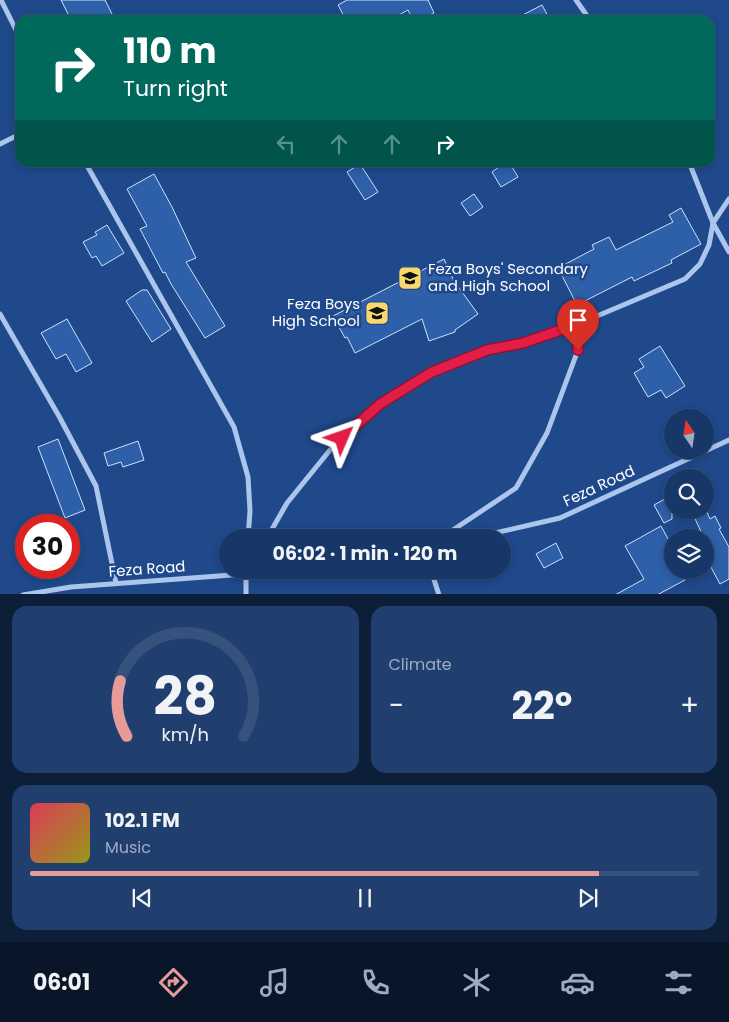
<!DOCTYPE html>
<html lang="en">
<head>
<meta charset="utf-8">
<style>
	:root { --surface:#173768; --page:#203f6e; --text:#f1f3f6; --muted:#9eacc0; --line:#36517c; --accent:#e69b98 }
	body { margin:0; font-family:Poppins,sans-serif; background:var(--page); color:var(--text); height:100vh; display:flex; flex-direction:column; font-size:19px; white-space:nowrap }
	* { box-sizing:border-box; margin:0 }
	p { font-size:16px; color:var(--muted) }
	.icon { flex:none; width:28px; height:28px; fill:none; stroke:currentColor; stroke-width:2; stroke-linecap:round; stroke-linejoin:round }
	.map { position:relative; height:594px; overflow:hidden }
	.side { display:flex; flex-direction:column; gap:12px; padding:12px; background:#0d1e39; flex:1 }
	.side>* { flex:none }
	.banner { position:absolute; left:15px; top:15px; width:700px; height:152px; border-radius:15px; box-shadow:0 2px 8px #0003,0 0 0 1px var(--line); background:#00695c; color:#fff; overflow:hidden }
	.needle { width:32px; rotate:347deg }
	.buttons { position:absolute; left:664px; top:409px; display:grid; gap:10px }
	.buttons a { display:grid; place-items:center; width:50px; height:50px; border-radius:50%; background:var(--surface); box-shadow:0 2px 8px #0003,0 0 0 1px var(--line); font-size:25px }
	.speed { position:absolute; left:15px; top:514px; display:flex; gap:10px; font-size:25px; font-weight:700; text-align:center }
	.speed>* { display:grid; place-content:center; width:65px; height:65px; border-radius:50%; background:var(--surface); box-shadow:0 2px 8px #0003,0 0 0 1px var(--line); line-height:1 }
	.speed .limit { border:8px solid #d22; background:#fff; color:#111 }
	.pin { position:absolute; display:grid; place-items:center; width:42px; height:42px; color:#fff; margin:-51px -21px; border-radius:50% 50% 50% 0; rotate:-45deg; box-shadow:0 0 5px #0007 }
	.pin .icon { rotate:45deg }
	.me { position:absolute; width:55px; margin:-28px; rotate:47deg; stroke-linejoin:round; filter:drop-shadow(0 0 4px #0008) }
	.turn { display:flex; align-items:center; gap:18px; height:105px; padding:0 25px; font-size:22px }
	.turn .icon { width:65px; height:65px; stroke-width:2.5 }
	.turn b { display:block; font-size:35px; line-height:42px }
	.lanes { display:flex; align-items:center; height:48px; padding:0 25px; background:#0003; justify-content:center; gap:25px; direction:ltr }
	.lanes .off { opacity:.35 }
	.big { font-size:38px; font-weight:700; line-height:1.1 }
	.side .widget { flex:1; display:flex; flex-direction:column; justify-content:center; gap:8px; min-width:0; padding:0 18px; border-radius:15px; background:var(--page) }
	.side .dial { align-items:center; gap:0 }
	.dial svg { height:130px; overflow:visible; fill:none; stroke:var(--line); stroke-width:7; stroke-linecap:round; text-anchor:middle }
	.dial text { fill:var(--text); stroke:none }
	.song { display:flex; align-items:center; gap:15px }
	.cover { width:60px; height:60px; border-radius:8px; background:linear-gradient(135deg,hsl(350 70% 55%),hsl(60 70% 35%)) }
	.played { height:5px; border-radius:2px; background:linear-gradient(90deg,var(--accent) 85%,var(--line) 85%) }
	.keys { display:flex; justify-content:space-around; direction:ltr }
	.heat { display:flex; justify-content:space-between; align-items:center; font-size:28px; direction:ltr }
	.side .tiles { flex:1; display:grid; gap:12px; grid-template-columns:1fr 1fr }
	.widget:last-child { grid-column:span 2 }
	.trip { position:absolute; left:219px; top:529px; width:292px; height:50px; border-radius:25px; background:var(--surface); box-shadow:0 2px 8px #0003,0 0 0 1px var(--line); font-weight:700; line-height:50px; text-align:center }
	.menu { display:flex; height:80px; justify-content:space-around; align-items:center; background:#09162a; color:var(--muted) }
	.menu .icon { width:35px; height:35px }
	.menu .current { color:var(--accent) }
	.menu b { font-size:22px; color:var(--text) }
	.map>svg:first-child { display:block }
	.building { fill:#2e5fa9; stroke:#d0e1f9 }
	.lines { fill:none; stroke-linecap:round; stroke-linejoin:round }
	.minor { stroke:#abc5ec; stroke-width:5 }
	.route-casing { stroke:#92132f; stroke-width:12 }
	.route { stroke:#e11d48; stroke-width:9 }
	.labels { text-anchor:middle; stroke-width:5; stroke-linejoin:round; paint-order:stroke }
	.poi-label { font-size:15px; fill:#fff; stroke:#1f498b; text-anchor:start }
	.street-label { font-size:15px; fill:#fff; stroke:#1f498b }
</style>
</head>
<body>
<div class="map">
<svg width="729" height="595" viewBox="0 0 729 595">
	<rect width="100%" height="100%" fill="#1f498b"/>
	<g class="building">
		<polygon points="61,0 105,0 115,20 71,20"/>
		<polygon points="347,0 428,0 434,13 420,20 413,20 408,10 390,20 346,20 338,5"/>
		<polygon points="542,5 550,20 513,20"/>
		<polygon points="506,162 509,162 518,177 501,187 492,172"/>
		<polygon points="360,164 378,192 365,200 347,172"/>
		<polygon points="154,174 172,207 196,258 186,262 225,326 205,338 171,284 165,272 163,273 140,229 147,226 127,189"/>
		<polygon points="474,194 483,207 470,216 461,203"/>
		<polygon points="681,208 701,244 671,260 672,263 634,281 632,277 577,305 558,268 594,249 592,245 609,237 616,250 673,222 669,215"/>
		<polygon points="107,225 124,253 102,266 96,256 92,258 83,242 97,235 95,232"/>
		<polygon points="444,259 454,281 478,314 455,330 455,332 429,341 422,319 355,353 347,337 345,338 333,316"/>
		<polygon points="142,290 147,290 171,329 152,342 126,301"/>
		<polygon points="67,319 92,363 76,372 66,354 56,359 41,333"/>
		<polygon points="660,346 685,386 666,398 661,390 648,397 634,373 644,367 639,359"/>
		<polygon points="58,439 85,510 65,518 38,447"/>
		<polygon points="138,441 144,460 123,467 121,462 108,466 104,453"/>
		<polygon points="672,495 672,519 664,523 654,505"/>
		<polygon points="691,510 706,510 710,519 715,516 721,528 719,529 729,547 729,579 720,584 705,556 705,538 704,538"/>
		<polygon points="661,526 672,546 672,570 679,570 685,580 657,595 615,595 644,579 625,546"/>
		<polygon points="556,543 563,558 544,568 536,554"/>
	</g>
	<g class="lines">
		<g class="minor">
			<polyline points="1,0 20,38"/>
			<polyline points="576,0 590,20"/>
			<polyline points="0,144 20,134"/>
			<polyline points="85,162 234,427 248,477 250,511 248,538"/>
			<polyline points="689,162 713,223 729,252"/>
			<polyline points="0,314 60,418 96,486 116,583"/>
			<polyline points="267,538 287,503 330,450 380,403 432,372 487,350 523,343 578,324 685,279 700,264 709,245 713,223 729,199"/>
			<polyline points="441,538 516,488 547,433 578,350 578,324"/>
			<polyline points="473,538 560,518 729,440"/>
			<polyline points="246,570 246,595"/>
			<polyline points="431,570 439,595"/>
			<polyline points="23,595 71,587 245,574 273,570"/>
		</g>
	</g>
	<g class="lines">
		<g class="route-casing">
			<polyline id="route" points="342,438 380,404 432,372 487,350 523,343 578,324 578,350"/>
		</g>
		<use href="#route" class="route"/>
	</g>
	<defs>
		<g id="school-square" transform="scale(1.25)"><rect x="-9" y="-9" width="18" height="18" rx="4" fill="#fad86b" stroke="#1f498b"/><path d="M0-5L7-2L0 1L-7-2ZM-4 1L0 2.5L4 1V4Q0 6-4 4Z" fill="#111"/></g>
	</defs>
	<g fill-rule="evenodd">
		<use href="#school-square" x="410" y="278"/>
		<use href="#school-square" x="377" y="313"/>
	</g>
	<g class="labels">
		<g class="poi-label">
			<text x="428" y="274">Feza Boys' Secondary<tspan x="428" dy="17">and High School</tspan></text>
			<text x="360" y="309" text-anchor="end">Feza Boys<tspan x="360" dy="17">High School</tspan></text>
		</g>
		<g class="street-label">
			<text transform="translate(599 486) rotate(-25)" y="5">Feza Road</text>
			<text transform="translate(147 569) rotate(-4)" y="5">Feza Road</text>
		</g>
	</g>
</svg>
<div class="buttons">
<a><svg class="needle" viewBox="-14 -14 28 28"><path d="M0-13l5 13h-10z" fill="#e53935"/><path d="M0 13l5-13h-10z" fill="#9eacc0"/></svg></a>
<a><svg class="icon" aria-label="search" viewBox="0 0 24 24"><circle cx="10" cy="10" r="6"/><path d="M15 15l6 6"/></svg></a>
<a><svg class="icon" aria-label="layers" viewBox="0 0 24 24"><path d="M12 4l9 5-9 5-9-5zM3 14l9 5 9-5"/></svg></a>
</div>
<div class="speed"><div class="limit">30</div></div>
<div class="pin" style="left:578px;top:350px;background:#d93025"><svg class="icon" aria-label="arrive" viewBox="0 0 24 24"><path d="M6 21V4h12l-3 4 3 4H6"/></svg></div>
<svg class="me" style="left:342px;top:438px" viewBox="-20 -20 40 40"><path d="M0-17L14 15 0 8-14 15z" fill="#e11d48" stroke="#fff" stroke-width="4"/></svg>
<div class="trip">06:02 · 1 min · 120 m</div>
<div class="banner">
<div class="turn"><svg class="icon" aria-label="right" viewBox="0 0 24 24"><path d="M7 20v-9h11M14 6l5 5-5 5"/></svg><div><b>110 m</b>Turn right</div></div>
<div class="lanes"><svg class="icon off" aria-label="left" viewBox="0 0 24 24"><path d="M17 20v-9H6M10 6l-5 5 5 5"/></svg><svg class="icon off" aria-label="ahead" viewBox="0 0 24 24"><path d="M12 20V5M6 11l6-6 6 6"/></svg><svg class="icon off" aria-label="ahead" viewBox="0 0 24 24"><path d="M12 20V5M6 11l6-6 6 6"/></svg><svg class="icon" aria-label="right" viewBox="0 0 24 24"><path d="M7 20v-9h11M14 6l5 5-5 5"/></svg></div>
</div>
</div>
<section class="side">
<div class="tiles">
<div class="widget dial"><svg viewBox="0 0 100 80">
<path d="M14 69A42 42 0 1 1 86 69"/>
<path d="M14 69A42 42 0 0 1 10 35" stroke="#e69b98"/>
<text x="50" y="56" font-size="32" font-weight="700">28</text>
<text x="50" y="72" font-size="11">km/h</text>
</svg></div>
<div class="widget"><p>Climate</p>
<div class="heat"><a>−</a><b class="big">22°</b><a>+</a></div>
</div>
<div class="widget">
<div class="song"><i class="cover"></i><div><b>102.1 FM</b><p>Music</p></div></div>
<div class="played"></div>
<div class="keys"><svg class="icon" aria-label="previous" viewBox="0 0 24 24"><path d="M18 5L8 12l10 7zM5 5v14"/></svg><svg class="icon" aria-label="pause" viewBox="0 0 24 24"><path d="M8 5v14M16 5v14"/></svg><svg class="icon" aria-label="next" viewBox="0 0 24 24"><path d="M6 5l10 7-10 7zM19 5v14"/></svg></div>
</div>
</div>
</section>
<nav class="menu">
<b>06:01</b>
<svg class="icon current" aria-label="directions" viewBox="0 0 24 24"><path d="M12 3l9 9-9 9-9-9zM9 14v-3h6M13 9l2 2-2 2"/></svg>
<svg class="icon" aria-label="music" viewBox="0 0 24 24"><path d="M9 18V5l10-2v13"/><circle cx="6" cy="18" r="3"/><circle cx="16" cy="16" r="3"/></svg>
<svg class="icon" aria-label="phone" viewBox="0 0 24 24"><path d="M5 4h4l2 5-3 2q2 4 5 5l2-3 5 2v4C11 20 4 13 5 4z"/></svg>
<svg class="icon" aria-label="climate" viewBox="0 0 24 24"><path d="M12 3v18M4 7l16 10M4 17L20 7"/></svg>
<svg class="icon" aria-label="car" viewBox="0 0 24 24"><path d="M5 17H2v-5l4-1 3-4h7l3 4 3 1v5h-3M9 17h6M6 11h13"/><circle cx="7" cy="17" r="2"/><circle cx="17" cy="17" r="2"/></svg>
<svg class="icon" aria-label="filters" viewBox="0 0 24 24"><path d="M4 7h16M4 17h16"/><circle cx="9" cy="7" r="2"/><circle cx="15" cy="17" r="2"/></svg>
</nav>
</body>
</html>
